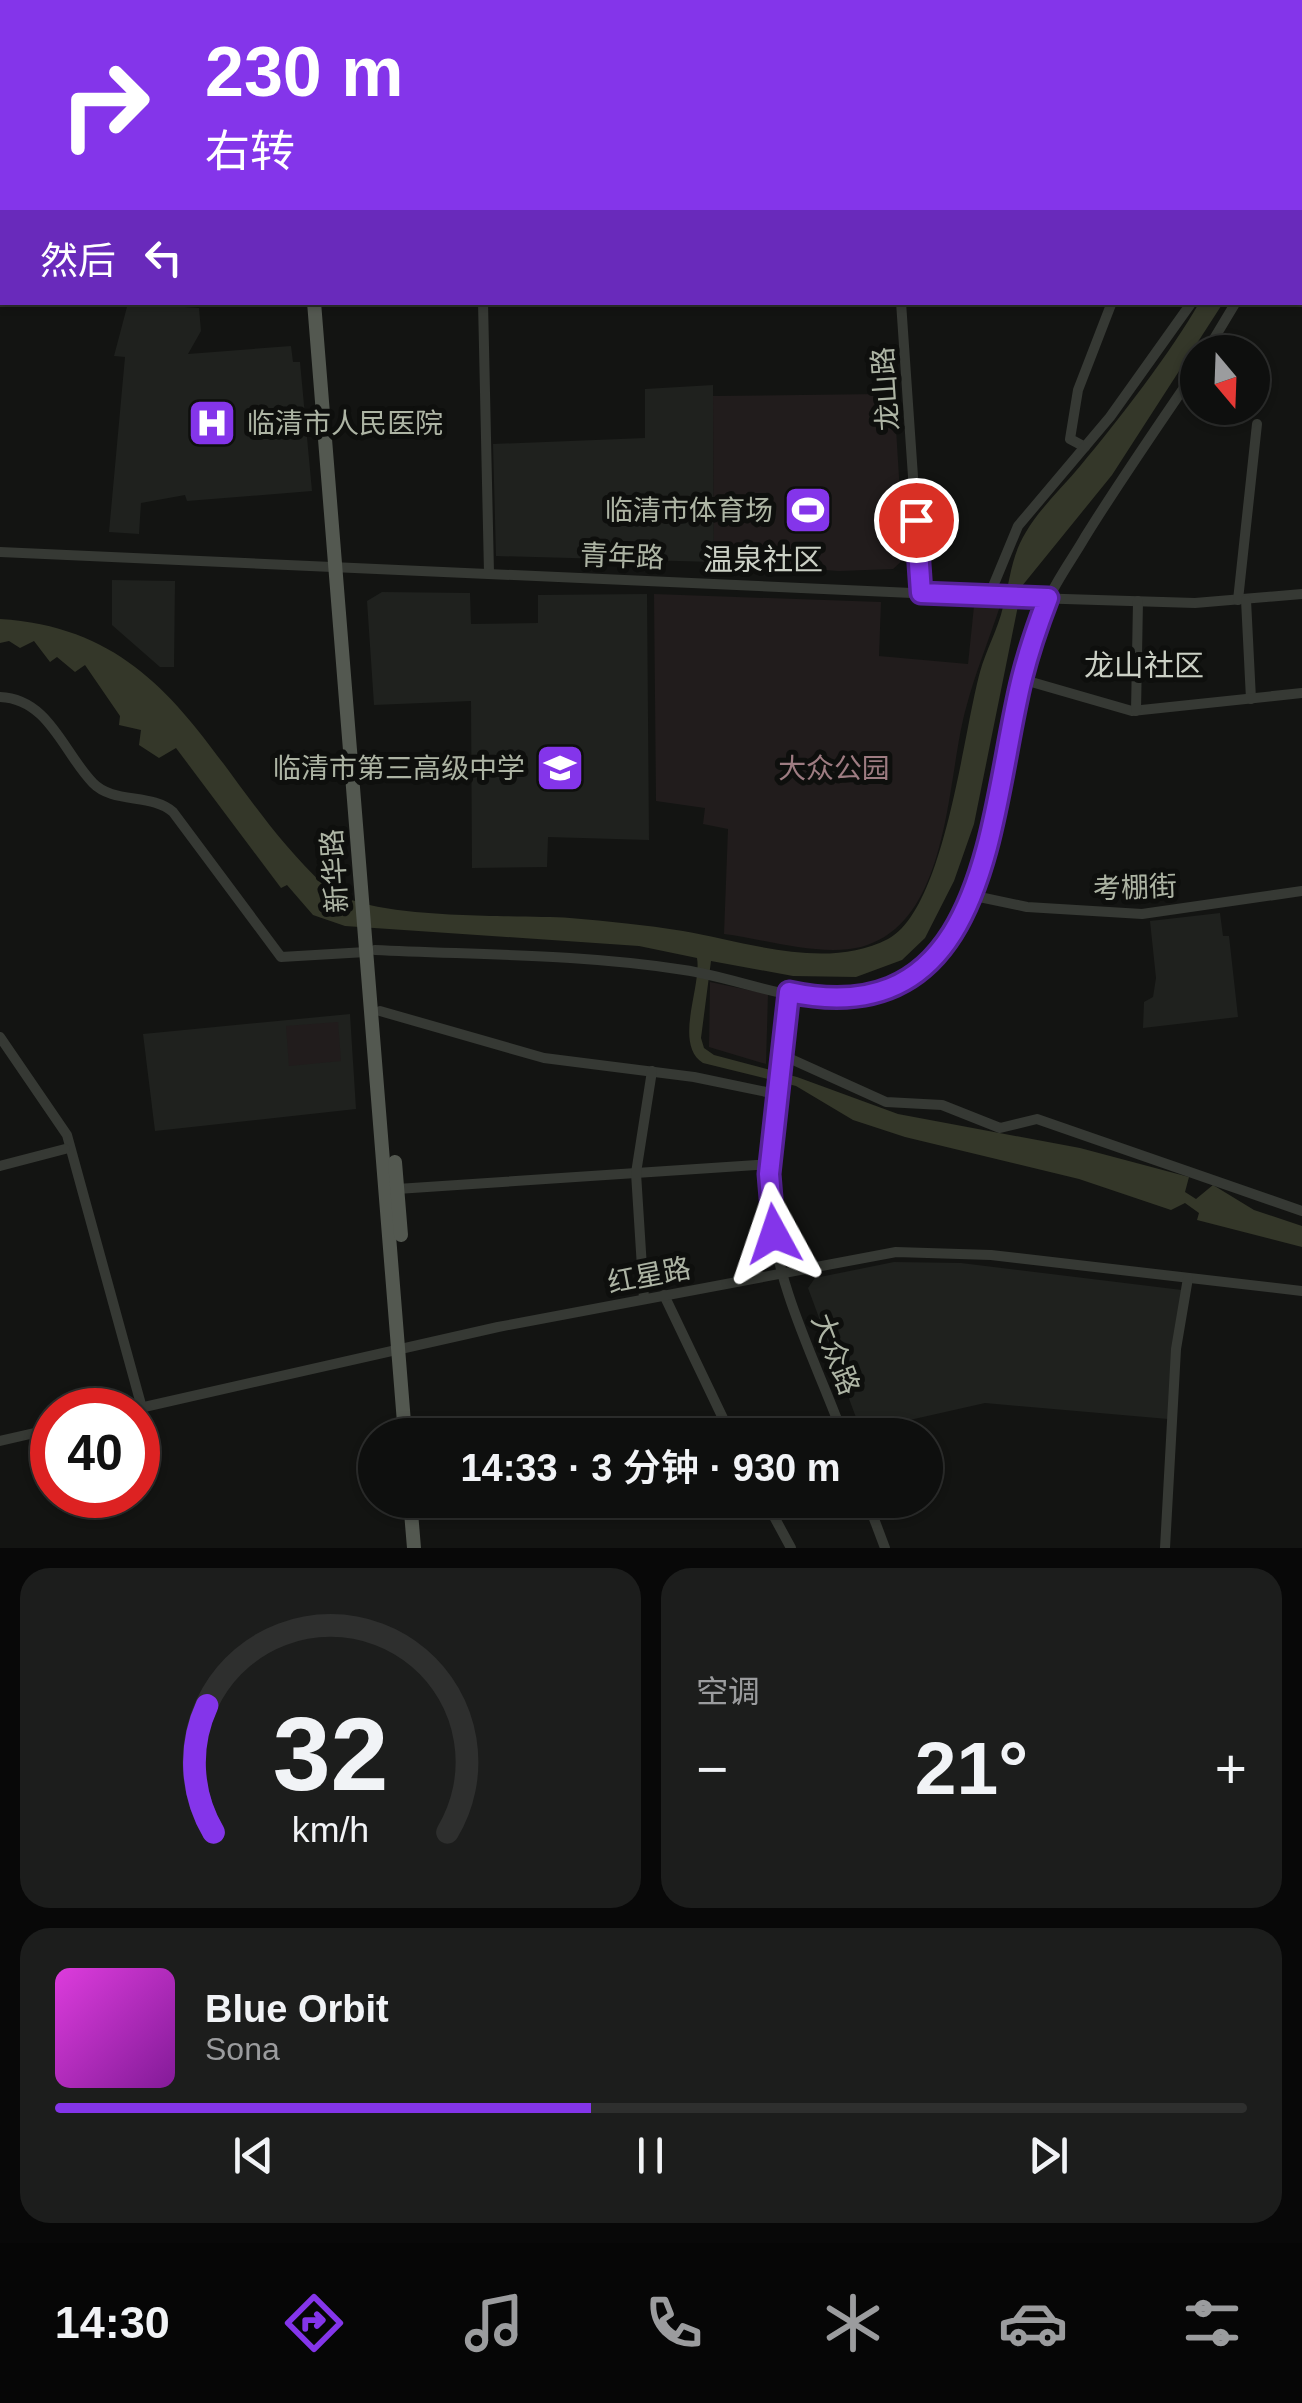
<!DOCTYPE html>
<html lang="zh">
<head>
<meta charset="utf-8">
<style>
	:root { --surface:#0e0f0e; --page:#1c1d1c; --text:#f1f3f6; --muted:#9b9c9e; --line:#2e2f2e; --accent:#8435ea }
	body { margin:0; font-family:Helvetica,"Noto Sans SC",sans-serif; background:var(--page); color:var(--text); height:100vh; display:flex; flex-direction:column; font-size:38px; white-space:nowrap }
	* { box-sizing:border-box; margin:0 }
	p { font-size:32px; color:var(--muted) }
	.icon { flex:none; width:55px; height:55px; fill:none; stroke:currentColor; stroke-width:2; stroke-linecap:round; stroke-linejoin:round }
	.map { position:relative; height:1548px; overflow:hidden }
	.drawer { display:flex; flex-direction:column; gap:20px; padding:20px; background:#080808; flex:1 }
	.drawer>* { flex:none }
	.banner { position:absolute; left:0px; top:0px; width:1302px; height:305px; box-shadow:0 2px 8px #0004,0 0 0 2px var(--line); background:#8435ea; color:#fff; overflow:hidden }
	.needle { width:65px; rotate:161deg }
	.fabs { position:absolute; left:1180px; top:335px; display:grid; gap:20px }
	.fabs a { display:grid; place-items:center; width:90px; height:90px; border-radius:50%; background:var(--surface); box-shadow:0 2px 8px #0004,0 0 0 2px var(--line); font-size:50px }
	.speed { position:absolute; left:30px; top:1388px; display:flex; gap:20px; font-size:50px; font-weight:700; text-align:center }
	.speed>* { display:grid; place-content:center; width:130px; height:130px; border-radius:50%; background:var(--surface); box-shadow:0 2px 8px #0004,0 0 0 2px var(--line); line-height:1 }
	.speed .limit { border:15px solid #d22; background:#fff; color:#111 }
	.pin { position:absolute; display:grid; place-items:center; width:85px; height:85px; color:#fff; margin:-42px; border:5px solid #fff; border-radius:50%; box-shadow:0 2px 10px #0007 }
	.me { position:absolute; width:110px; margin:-55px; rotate:355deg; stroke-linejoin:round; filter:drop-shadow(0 0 8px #0008) }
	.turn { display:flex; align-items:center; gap:35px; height:210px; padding:0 40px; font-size:45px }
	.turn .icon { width:130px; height:130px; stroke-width:2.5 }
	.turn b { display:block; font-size:70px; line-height:85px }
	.then { display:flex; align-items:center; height:95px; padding:0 40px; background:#0003; gap:20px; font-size:38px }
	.big { font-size:75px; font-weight:600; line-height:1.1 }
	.drawer .tile { flex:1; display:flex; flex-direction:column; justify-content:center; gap:15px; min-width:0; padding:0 35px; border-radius:30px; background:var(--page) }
	.drawer .dial { align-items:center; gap:0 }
	.dial svg { height:260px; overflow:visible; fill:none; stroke:var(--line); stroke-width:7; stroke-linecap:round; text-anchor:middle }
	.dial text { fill:var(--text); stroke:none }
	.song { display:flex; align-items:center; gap:30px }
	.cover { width:120px; height:120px; border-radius:15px; background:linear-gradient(135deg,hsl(300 70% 55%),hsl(290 70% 35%)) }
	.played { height:10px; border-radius:5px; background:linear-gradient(90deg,var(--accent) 45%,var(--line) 45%) }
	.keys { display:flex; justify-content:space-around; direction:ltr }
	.heat { display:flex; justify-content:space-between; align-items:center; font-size:55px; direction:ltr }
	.drawer .tiles { flex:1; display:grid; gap:20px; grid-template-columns:1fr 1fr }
	.tile:last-child { grid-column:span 2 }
	.trip { position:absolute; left:358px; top:1418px; width:585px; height:100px; border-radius:50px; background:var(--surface); box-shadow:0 2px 8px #0004,0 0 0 2px var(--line); font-weight:600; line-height:100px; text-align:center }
	.tabs { display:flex; height:160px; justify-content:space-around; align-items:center; background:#060606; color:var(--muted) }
	.tabs .icon { width:70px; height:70px }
	.tabs .selected { color:var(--accent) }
	.tabs b { font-size:45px; color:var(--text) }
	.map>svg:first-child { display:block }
	.built { fill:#1f211e }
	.green { fill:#211c1c }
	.water { fill:#343729 }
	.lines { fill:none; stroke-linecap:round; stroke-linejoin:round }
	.minor { stroke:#363934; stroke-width:10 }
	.major { stroke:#535850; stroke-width:14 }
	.route-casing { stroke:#562298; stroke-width:25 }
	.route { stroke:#8435ea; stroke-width:18 }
	.labels { text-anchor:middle; stroke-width:10; stroke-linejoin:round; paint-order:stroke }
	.street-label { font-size:28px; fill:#adb4a4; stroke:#0e0f0d }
	.poi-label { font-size:28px; fill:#adb4a4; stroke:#0e0f0d; text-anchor:end }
	.park-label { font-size:28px; fill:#9e7c82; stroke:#0e0f0d }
	.neighbourhood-label { font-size:30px; fill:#cbd0c5; stroke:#0e0f0d }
</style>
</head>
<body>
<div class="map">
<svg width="1302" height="1548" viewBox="0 0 1302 1548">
	<rect width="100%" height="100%" fill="#131412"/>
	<g class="built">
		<polygon points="128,303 199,308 201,331 188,354 291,346 293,362 300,362 312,491 187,501 185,495 141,503 139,534 109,532 125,357 114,356"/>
		<polygon points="713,385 714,562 496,556 493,444 645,438 645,389"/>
		<polygon points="112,580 175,581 174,667 160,667 112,625"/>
		<polygon points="382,592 470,593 471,624 538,623 538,595 647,594 649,840 548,837 547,867 472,868 471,701 374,705 367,601"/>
		<polygon points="1220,913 1223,936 1229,936 1238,1017 1143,1028 1144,1002 1153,997 1156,978 1150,921"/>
		<polygon points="350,1014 356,1109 155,1131 143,1034"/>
		<polygon points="894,1262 961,1263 1182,1290 1168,1419 985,1403 861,1431 808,1288 815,1278"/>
	</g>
	<g class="green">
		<polygon points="881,394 885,413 895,412 904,559 893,569 839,571 714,562 713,396"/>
		<path d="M654 594 881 602 879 656 968 664 974 606H1000C989 640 975 673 966 708 946 779 951 923 861 947 820 957 765 939 724 934L728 829 703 824 705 808 656 801Z"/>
		<polygon points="710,982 768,994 766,1064 709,1047"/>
		<polygon points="338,1022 341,1061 289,1066 286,1026"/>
	</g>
	<path class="water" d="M1199 303H1223L1112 475 1022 586 974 824 954 881 925 938 902 960 856 977 793 976 711 961 701 1038 704 1048 714 1055 797 1077 898 1114 1080 1148 1189 1177 1185 1192 1196 1199 1213 1185 1254 1210 1302 1226V1247L1197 1220 1199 1213 1185 1203 1171 1210 1079 1179 905 1137 853 1120 796 1086 703 1063C673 1044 702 986 697 958L639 946 345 926 313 915 287 885 281 888 176 748 159 758 139 745 141 730 119 725 120 716 85 665 75 672 57 657 50 662 34 641 20 648 9 641 0 643V619C179 630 211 780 324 885 363 922 512 914 570 918 608 921 645 925 683 931 747 942 826 971 888 939 945 909 963 733 980 672 986 650 998 629 1003 607 1010 581 1011 556 1026 532 1040 508 1063 487 1081 465 1117 422 1172 351 1199 303Z"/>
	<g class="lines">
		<g class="minor">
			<polyline points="880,0 880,2"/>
			<polyline points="1053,0 1054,2"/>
			<polyline points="1178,0 1178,2"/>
			<polyline points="1221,0 1221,2"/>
			<polyline points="1269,2 1269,0"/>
			<polyline points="0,74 2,74"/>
			<polyline points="1300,162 1302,172"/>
			<polyline points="483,302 489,573"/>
			<polyline points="901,302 921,593"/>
			<polyline points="1206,352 1236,302"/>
			<polyline points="1085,447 1070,439 1078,390 1112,302"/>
			<polyline points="0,552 1001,597 1195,603 1302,594"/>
			<polyline points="989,596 1018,526 1110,417 1192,302"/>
			<polyline points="1238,600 1257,424"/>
			<polyline points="1246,600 1251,699"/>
			<polyline points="1021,679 1132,711 1302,693"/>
			<path d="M0 697C49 699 63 752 93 783 113 804 152 793 173 812L281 957 366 952"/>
			<polyline points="1136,711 1138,601"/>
			<polyline points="970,895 1027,907 1142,914 1302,891"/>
			<path d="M375 950C478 955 582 954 684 970 739 978 798 1006 854 998 1017 974 996 718 1047 602 1057 579 1073 558 1085 537 1121 479 1160 423 1198 367"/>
			<path d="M789 992C783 1064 765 1135 770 1208 776 1286 816 1362 843 1435"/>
			<polyline points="380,1011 544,1058 694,1077 776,1094"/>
			<polyline points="0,1037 67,1135 142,1408"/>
			<polyline points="782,1055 886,1102 942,1105 1000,1128 1037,1119 1302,1211"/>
			<polyline points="0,1166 65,1149"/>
			<polyline points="397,1189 770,1164"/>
			<polyline points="664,1295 731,1435"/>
			<polyline points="644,1299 636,1173 652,1071"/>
			<polyline points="131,1410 498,1327 896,1252 991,1255 1302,1291"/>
			<polyline points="0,1441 52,1429"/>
			<polyline points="765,1500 791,1548"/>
			<polyline points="867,1500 885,1548"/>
			<polyline points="1165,1548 1176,1349 1188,1278"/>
		</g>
		<g class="major">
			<polyline points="298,0 298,2"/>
			<polyline points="314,302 405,1435"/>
			<polyline points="395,1162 401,1235"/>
			<polyline points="410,1500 414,1548"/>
		</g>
	</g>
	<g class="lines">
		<g class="route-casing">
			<path id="route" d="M774 1234 769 1174 789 992C991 1036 989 810 1022 678 1029 650 1038 624 1048 598L921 593 916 520"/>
		</g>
		<use href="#route" class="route"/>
	</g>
	<defs>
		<g id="hospital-square" transform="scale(2.5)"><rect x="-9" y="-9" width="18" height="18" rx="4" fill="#8435ea" stroke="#0e0f0d"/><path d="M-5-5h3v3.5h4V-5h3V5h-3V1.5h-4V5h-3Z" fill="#fff"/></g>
		<g id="stadium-square" transform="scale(2.5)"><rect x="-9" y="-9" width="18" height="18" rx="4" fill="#8435ea" stroke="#0e0f0d"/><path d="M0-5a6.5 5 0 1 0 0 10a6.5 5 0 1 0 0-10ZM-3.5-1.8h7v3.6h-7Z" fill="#fff"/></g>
		<g id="school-square" transform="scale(2.5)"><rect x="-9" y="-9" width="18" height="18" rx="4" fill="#8435ea" stroke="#0e0f0d"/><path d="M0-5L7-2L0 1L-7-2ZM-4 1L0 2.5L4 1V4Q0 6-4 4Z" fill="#fff"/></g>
	</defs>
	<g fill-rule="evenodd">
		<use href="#hospital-square" x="212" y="423"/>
		<use href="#stadium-square" x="808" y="510"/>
		<use href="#school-square" x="560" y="768"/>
	</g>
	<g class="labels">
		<g class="street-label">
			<text transform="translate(885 389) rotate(-94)" y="10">龙山路</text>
			<text transform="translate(622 556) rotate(2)" y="10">青年路</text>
			<text transform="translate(334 871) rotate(-94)" y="10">新华路</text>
			<text transform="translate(1135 887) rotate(-2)" y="10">考棚街</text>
			<text transform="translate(649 1275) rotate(-11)" y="10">红星路</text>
			<text transform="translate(836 1354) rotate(69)" y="10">大众路</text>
		</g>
		<g class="poi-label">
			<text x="247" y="433" text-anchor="start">临清市人民医院</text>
			<text x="773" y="520">临清市体育场</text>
			<text x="525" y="778">临清市第三高级中学</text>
		</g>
		<g class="park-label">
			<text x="834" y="778">大众公园</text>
		</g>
		<g class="neighbourhood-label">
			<text x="763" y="570">温泉社区</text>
			<text x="1144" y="676">龙山社区</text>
		</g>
	</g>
</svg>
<div class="fabs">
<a><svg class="needle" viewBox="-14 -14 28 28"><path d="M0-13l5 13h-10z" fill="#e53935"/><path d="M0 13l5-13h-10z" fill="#9b9c9e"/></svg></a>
</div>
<div class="speed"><div class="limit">40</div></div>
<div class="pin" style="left:916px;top:520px;background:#d93025"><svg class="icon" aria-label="arrive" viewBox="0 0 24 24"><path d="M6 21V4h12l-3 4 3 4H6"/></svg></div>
<svg class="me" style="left:774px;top:1234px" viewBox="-20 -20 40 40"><path d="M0-17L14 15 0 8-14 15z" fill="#8435ea" stroke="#fff" stroke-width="4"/></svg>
<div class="trip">14:33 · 3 分钟 · 930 m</div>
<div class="banner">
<div class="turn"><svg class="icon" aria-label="right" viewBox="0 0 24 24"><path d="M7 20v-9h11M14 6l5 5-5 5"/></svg><div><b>230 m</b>右转</div></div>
<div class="then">然后<svg class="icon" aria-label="left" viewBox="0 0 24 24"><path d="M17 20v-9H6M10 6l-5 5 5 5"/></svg></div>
</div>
</div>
<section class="drawer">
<div class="tiles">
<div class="tile dial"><svg viewBox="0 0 100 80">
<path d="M14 69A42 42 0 1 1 86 69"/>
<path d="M14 69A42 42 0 0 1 12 30" stroke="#8435ea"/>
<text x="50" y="56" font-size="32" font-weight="700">32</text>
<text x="50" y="72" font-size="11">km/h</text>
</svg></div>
<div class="tile"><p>空调</p>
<div class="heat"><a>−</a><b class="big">21°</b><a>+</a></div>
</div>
<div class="tile">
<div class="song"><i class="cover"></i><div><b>Blue Orbit</b><p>Sona</p></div></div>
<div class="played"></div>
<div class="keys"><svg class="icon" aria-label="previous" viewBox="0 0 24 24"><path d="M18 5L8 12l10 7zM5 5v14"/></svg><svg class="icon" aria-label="pause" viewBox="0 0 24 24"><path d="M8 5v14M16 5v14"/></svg><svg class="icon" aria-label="next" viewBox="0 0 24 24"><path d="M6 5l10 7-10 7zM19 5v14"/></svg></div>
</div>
</div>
</section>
<nav class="tabs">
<b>14:30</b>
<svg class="icon selected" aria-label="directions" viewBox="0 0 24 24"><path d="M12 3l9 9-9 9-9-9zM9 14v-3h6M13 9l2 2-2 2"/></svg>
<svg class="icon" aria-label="music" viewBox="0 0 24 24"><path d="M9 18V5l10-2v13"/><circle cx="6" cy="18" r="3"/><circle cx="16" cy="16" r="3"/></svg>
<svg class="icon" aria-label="phone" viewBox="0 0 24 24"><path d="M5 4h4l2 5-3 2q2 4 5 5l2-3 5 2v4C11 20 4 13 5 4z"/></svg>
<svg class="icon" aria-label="climate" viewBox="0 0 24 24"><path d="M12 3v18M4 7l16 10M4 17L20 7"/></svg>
<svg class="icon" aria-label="car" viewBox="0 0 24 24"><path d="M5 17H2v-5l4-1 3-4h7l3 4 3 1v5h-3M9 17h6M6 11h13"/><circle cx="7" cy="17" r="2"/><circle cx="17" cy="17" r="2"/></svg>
<svg class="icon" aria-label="filters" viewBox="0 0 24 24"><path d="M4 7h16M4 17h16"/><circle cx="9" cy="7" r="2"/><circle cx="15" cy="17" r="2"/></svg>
</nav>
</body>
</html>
